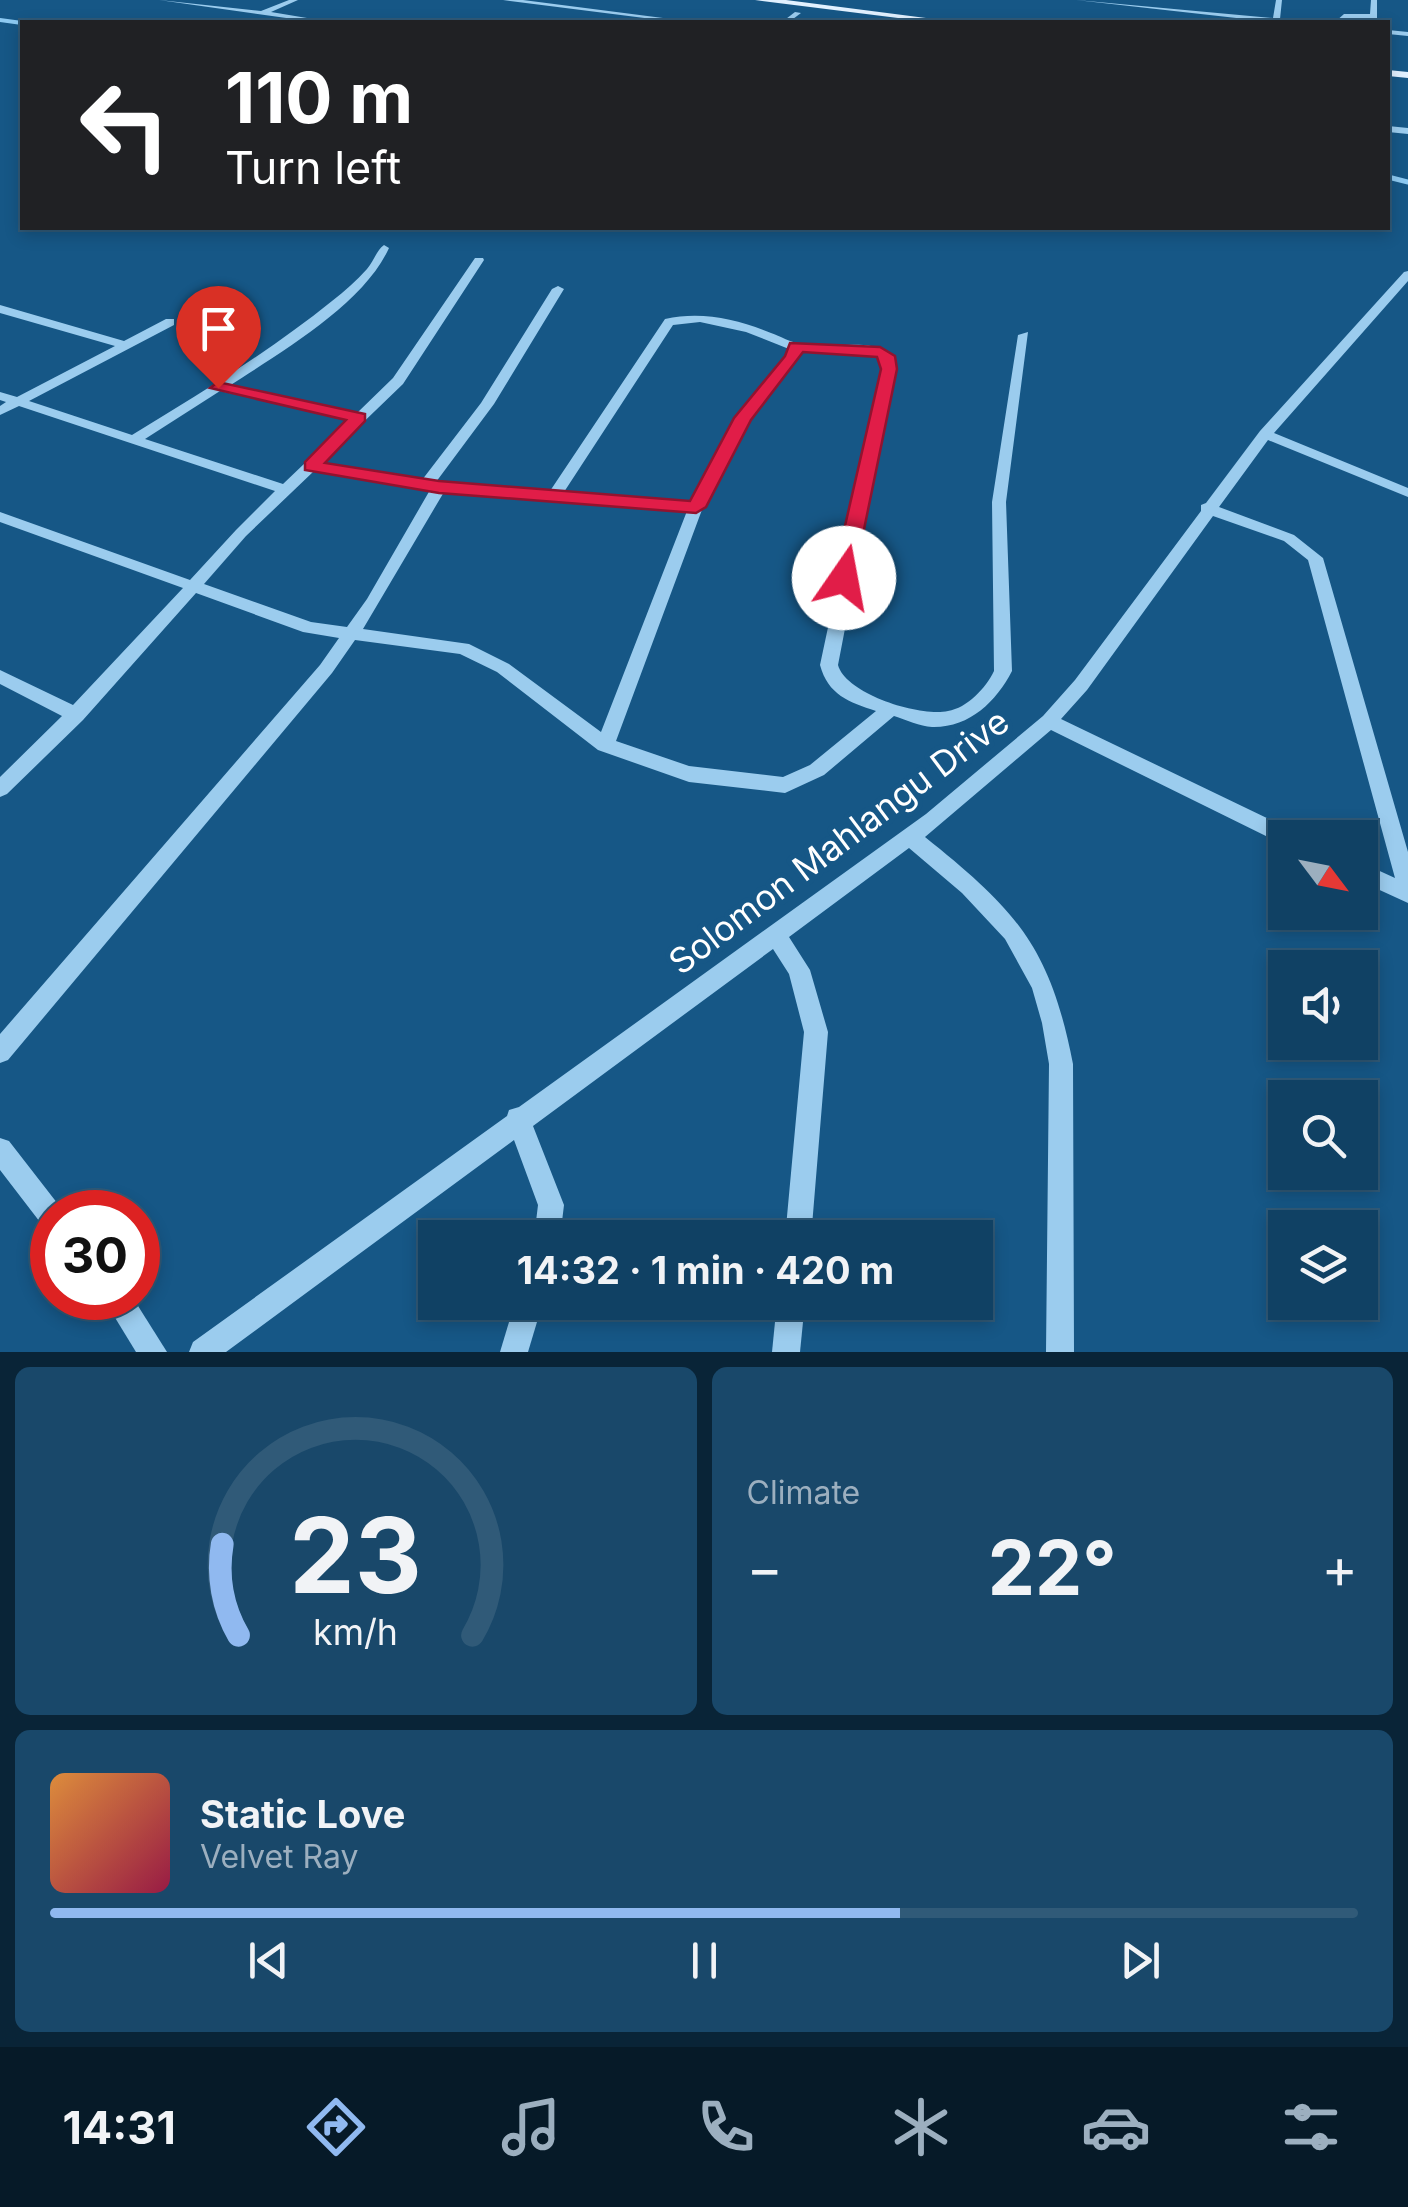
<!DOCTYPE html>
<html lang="en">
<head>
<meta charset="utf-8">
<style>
	:root { --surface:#104164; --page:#19486a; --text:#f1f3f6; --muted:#9cafbf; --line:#305a78; --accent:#90b9f0 }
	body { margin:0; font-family:Inter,sans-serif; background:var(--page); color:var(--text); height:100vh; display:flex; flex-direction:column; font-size:38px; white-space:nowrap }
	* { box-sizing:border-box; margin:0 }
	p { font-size:32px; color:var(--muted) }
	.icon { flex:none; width:55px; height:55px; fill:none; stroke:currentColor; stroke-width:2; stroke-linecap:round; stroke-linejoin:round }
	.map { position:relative; height:1352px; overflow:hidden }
	.details { display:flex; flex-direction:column; gap:15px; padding:15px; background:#092437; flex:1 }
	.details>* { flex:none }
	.guide { position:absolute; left:20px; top:20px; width:1370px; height:210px; border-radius:0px; box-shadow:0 5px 15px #0003,0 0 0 2px var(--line); background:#202124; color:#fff; overflow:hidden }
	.needle { width:65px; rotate:122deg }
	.fabs { position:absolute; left:1268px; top:820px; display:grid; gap:20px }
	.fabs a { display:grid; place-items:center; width:110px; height:110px; border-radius:0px; background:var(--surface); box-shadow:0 5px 15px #0003,0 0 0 2px var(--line); font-size:50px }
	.speed { position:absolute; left:30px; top:1190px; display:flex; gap:20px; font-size:50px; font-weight:700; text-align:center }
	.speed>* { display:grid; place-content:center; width:130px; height:130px; border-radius:50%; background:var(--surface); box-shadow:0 5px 15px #0003,0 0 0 2px var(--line); line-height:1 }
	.speed .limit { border:15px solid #d22; background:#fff; color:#111 }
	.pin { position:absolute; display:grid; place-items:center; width:85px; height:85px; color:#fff; margin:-102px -42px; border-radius:50% 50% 50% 0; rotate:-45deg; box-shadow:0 0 10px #0007 }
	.pin .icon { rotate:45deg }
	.me { position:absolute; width:110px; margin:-55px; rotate:12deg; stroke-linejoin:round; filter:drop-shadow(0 0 8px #0008) }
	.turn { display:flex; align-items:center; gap:35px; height:210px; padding:0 40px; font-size:45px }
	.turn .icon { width:130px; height:130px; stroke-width:2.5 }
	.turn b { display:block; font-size:70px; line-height:85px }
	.big { font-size:75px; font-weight:700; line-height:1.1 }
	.details .widget { flex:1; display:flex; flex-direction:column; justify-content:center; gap:15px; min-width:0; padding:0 35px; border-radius:15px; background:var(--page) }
	.details .dial { align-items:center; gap:0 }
	.dial svg { height:260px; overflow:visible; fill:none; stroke:var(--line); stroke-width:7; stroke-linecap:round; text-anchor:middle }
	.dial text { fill:var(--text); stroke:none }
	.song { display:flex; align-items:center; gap:30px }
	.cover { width:120px; height:120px; border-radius:15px; background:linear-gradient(135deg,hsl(30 70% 55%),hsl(340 70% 35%)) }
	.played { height:10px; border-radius:5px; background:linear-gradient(90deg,var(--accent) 65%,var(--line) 65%) }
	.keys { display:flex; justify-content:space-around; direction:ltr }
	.heat { display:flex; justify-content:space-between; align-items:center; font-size:55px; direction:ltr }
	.details .tiles { flex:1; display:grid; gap:15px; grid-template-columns:1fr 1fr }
	.widget:last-child { grid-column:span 2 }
	.trip { position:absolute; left:418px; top:1220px; width:575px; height:100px; border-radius:0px; background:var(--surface); box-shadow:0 5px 15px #0003,0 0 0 2px var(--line); font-weight:700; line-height:100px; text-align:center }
	.tabs { display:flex; height:160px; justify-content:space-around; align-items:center; background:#061a28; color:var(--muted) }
	.tabs .icon { width:70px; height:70px }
	.tabs .current { color:var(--accent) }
	.tabs b { font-size:45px; color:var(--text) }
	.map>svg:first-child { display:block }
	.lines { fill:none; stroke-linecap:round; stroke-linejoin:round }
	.stream-far1 { stroke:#8dc9f1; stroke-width:4 }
	.stream { stroke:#8dc9f1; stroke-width:5 }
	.minor { fill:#9bccee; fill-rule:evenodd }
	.major { fill:#e2f1ff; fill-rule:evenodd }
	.route { fill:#e11d48; stroke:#92132f; stroke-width:2.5 }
	.labels { text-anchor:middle; stroke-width:10; stroke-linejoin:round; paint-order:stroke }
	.street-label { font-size:35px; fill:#fff; stroke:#165786 }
</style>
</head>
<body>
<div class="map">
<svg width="1408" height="1352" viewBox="0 0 1408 1352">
	<rect width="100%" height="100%" fill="#165786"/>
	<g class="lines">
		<polyline class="stream-far1" points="0,20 22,23"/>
		<polyline class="stream" points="1388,177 1408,182"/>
		<g class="minor">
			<polygon points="159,0 261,11 289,0 298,0 271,12 331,22 315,22"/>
			<polygon points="503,0 523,0 694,22 676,22"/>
			<polygon points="1076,0 1273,18 1276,0 1282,0 1280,19 1296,22 1273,22"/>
			<polygon points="1371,0 1377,0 1377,18 1346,18 1342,22 1335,22 1344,14 1370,14"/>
			<polygon points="795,12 801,13 789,22 782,22"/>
			<polygon points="1388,30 1408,32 1408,36 1388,34"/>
			<polygon points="1388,126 1408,128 1408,134 1388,132"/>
			<path d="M384 245 389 248C363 305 281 352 229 386L357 413 393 378 475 258H483L484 260 403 384 321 463 422 480 481 403 552 289 558 286 564 289 494 404 436 482 550 491 665 319C702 311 736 319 771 333 780 336 790 342 800 344 829 350 865 337 891 353L895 369 838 665C846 694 919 717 948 711 967 708 986 688 994 671L992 502 1018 335 1028 332 1006 502 1012 671C996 702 969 728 932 727 920 726 906 720 894 716L824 775 785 793 689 782 598 750 497 672 460 654 355 640 332 673 8 1060 0 1063V1034L320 665 339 638 303 632 196 593 83 720 7 794 0 797V777L62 716 0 684V670L73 705 183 588 0 522V512L190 580 236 530 275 491 19 406 0 415V406L6 402 0 400V392L17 397 115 346 0 313V305L124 341 166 319H174V325L29 401 132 435C201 393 270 351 332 301 345 291 356 281 367 269 374 261 376 251 384 245ZM700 322 746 332 789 349 787 356 736 418 691 502 564 492 673 325ZM801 352 860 353 881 358 883 369 820 665C828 695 849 702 876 711L810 765 783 777 689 766 616 741 703 507 749 419 797 360ZM220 391 350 420 283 484 145 439ZM314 471 430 490 367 599 347 627 311 622 204 584 246 536ZM444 492 687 511 601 732 509 664 469 644 363 629Z"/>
			<path d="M1408 271V281L1274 433 1408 488V497L1268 440 1219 507 1294 535 1323 558 1408 852V903L1360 881V862L1395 878 1308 560 1284 541 1213 516 1087 690 1061 719 1296 832 1299 838H1285V845L1282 844 1051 730 925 837C1016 910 1050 946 1073 1064L1074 1352H1046L1049 1064 1042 1023 1032 988 1005 939 962 893 909 848 789 937 810 970 828 1032 811 1238H785L804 1032 789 974 773 949 533 1126 564 1205 560 1238H534L538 1205 514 1140 226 1352H189L193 1342 507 1116 509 1110 519 1107 926 814 1043 716 1075 680 1201 511V505L1206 503 1260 431 1404 272Z"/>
			<polygon points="0,1138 9,1141 61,1208 63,1212 52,1212 52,1230 43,1226 0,1170"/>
			<polygon points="103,1298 133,1298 167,1352 136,1352"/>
			<polygon points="515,1302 543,1302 528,1352 500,1352"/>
			<polygon points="777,1302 805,1302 800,1352 772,1352"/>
		</g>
		<g class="major">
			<polygon points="755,0 786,0 957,22 930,22"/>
			<polygon points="1388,70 1408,72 1408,78 1388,76"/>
		</g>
	</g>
	<polygon class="route" points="790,343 880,347 895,356 897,369 854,578 844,585 833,578 881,369 877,357 803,352 751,420 706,507 696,513 439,493 305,470 305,462 346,420 210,388 218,382 365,414 365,421 325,463 439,481 690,501 734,418 785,356"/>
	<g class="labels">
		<g class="street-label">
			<text transform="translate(839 842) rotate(-37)" y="12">Solomon Mahlangu Drive</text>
		</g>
	</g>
</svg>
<div class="fabs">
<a><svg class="needle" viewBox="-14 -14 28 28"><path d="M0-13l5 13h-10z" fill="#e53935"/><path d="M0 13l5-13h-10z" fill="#9cafbf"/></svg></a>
<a><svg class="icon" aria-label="sound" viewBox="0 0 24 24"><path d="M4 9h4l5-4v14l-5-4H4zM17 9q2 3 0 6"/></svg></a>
<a><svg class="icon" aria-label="search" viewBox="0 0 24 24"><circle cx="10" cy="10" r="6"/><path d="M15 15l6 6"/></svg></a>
<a><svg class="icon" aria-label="layers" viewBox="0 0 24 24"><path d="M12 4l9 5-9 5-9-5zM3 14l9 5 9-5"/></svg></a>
</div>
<div class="speed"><div class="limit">30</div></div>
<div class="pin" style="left:218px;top:388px;background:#d93025"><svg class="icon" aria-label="arrive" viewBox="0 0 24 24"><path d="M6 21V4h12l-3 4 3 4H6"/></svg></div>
<svg class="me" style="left:844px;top:578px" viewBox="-20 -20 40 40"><circle r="19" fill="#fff"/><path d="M0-13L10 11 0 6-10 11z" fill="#e11d48"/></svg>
<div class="trip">14:32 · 1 min · 420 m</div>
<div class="guide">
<div class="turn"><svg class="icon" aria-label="left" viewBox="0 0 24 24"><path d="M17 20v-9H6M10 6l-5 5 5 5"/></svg><div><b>110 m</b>Turn left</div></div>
</div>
</div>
<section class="details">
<div class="tiles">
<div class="widget dial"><svg viewBox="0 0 100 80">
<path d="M14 69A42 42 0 1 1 86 69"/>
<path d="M14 69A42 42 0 0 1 9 41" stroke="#90b9f0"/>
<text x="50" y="56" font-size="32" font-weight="700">23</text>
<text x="50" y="72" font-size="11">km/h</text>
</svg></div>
<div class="widget"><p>Climate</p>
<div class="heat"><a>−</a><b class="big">22°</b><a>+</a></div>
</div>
<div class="widget">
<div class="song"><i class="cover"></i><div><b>Static Love</b><p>Velvet Ray</p></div></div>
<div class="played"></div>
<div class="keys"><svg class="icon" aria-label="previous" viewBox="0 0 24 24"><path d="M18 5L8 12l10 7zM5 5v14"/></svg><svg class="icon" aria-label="pause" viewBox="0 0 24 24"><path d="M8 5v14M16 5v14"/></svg><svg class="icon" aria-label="next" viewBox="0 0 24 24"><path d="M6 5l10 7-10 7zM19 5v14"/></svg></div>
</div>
</div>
</section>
<nav class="tabs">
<b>14:31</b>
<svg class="icon current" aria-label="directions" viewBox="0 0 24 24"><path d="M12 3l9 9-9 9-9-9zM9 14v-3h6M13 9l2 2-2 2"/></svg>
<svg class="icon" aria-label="music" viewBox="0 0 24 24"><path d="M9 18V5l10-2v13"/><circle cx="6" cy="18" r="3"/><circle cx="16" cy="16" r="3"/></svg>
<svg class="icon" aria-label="phone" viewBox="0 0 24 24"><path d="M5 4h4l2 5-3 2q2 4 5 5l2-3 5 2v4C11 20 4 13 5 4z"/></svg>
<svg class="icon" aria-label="climate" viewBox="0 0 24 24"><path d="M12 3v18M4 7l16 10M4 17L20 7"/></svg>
<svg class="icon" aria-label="car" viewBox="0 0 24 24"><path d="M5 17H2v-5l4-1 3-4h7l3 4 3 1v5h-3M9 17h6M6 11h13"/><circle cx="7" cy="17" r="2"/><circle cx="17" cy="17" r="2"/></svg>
<svg class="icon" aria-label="filters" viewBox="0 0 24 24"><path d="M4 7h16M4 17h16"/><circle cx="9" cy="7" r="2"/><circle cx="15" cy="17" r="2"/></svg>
</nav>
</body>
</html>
